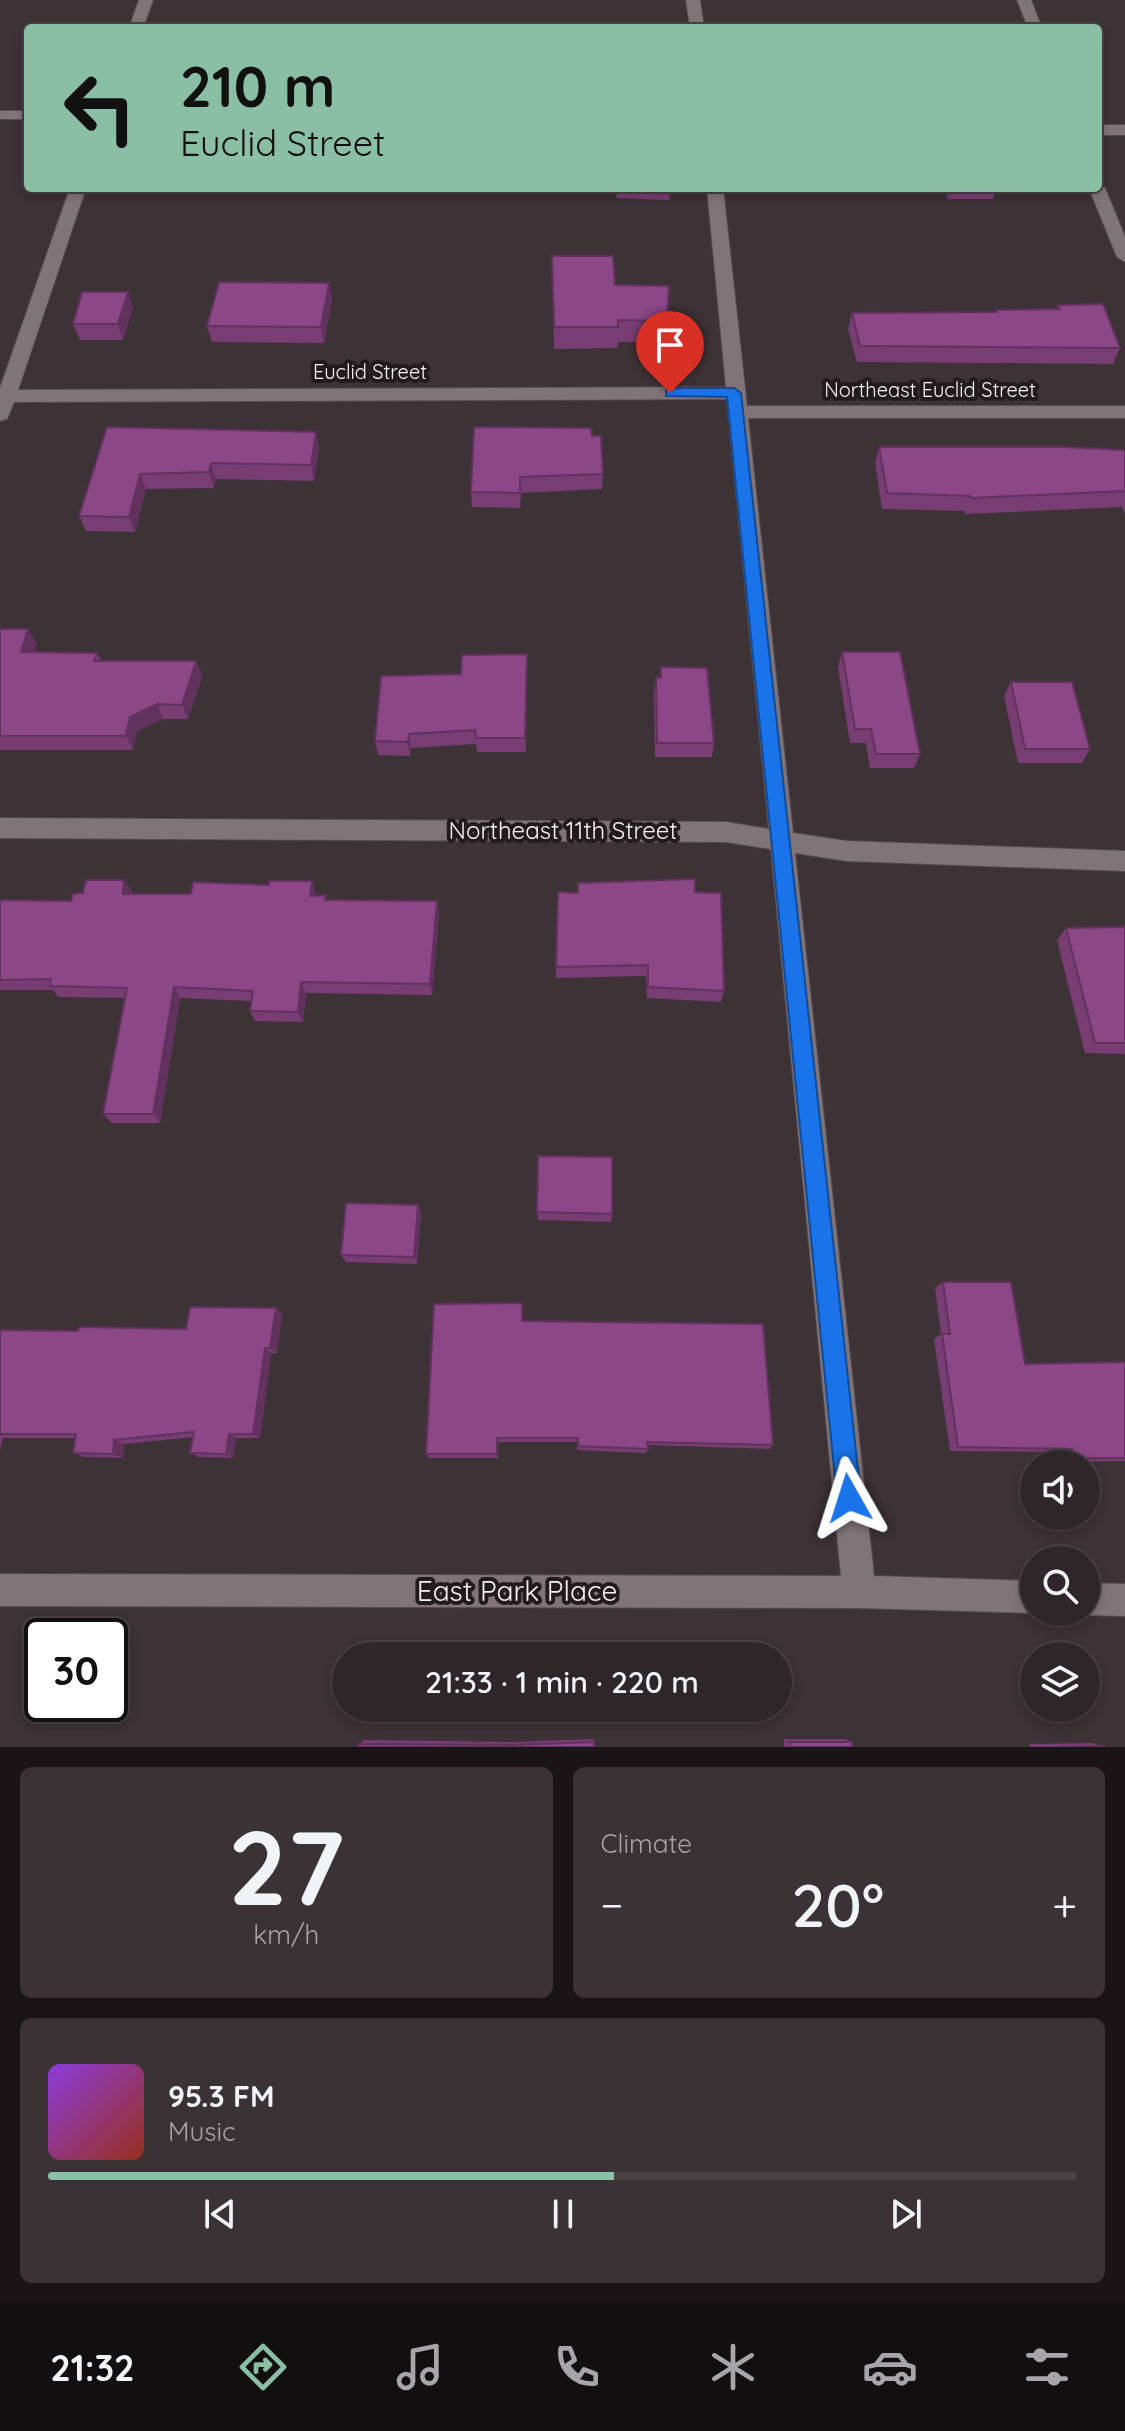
<!DOCTYPE html>
<html lang="en">
<head>
<meta charset="utf-8">
<style>
	:root { --surface:#2e2628; --page:#3a3234; --text:#f1f3f6; --muted:#a7a5a8; --line:#494345; --accent:#8abfa5 }
	body { margin:0; font-family:Quicksand,sans-serif; background:var(--page); color:var(--text); height:100vh; display:flex; flex-direction:column; font-size:30px; white-space:nowrap }
	* { box-sizing:border-box; margin:0 }
	p { font-size:26px; color:var(--muted) }
	.icon { flex:none; width:44px; height:44px; fill:none; stroke:currentColor; stroke-width:2; stroke-linecap:round; stroke-linejoin:round }
	.map { position:relative; height:1747px; overflow:hidden }
	.panel { display:flex; flex-direction:column; gap:20px; padding:20px; background:#191516; flex:1 }
	.panel>* { flex:none }
	.top-card { position:absolute; left:24px; top:24px; width:1078px; height:168px; border-radius:8px; box-shadow:0 4px 12px #0003,0 0 0 2px var(--line); background:#8abfa5; color:#111; overflow:hidden }
	.buttons { position:absolute; left:1020px; top:1450px; display:grid; gap:16px }
	.buttons a { display:grid; place-items:center; width:80px; height:80px; border-radius:50%; background:var(--surface); box-shadow:0 4px 12px #0003,0 0 0 2px var(--line); font-size:40px }
	.speed { position:absolute; left:24px; top:1618px; display:flex; gap:16px; font-size:40px; font-weight:700; text-align:center }
	.speed>* { display:grid; place-content:center; width:104px; height:104px; border-radius:50%; background:var(--surface); box-shadow:0 4px 12px #0003,0 0 0 2px var(--line); line-height:1 }
	.speed .limit { border:4px solid #111; border-radius:12px; background:#fff; color:#111 }
	.pin { position:absolute; display:grid; place-items:center; width:68px; height:68px; color:#fff; margin:-82px -34px; border-radius:50% 50% 50% 0; rotate:-45deg; box-shadow:0 0 8px #0007 }
	.pin .icon { rotate:45deg }
	.me { position:absolute; width:88px; margin:-44px; rotate:354deg; stroke-linejoin:round; filter:drop-shadow(0 0 6px #0008) }
	.turn { display:flex; align-items:center; gap:28px; height:168px; padding:0 24px; font-size:36px }
	.turn .icon { width:104px; height:104px; stroke-width:2.5 }
	.turn b { display:block; font-size:56px; line-height:68px }
	.big { font-size:60px; font-weight:600; line-height:1.1 }
	.panel .card { flex:1; display:flex; flex-direction:column; justify-content:center; gap:12px; min-width:0; padding:0 28px; border-radius:12px; background:var(--page) }
	.panel .dial { align-items:center; gap:0 }
	.dial b { font-size:104px; line-height:1 }
	.song { display:flex; align-items:center; gap:24px }
	.cover { width:96px; height:96px; border-radius:12px; background:linear-gradient(135deg,hsl(270 70% 55%),hsl(10 70% 35%)) }
	.played { height:8px; border-radius:4px; background:linear-gradient(90deg,var(--accent) 55%,var(--line) 55%) }
	.keys { display:flex; justify-content:space-around; direction:ltr }
	.heat { display:flex; justify-content:space-between; align-items:center; font-size:44px; direction:ltr }
	.panel .tiles { flex:1; display:grid; gap:20px; grid-template-columns:1fr 1fr }
	.card:last-child { grid-column:span 2 }
	.trip { position:absolute; left:332px; top:1642px; width:460px; height:80px; border-radius:40px; background:var(--surface); box-shadow:0 4px 12px #0003,0 0 0 2px var(--line); font-weight:600; line-height:80px; text-align:center }
	.menu { display:flex; height:128px; justify-content:space-around; align-items:center; background:#120f10; color:var(--muted) }
	.menu .icon { width:56px; height:56px }
	.menu .on { color:var(--accent) }
	.menu b { font-size:36px; color:var(--text) }
	.map>svg:first-child { display:block }
	.lines { fill:none; stroke-linecap:round; stroke-linejoin:round }
	.street-casing { stroke:#574e50; stroke-width:2 }
	.street { fill:#817478; fill-rule:evenodd }
	.wall { fill:#783d73 }
	.shaded-wall { fill:#61325e }
	.building { fill:#8b4786; stroke:#61325e; stroke-width:2 }
	.route { fill:#1a73e8; stroke:#114b97; stroke-width:2 }
	.labels { text-anchor:middle; stroke-width:8; stroke-linejoin:round; paint-order:stroke }
	.far-street-label { font-size:20px; fill:#f8f1f3; stroke:#211b1d }
	.street-label { font-size:24px; fill:#f8f1f3; stroke:#211b1d }
	.near-street-label { font-size:28px; fill:#f8f1f3; stroke:#211b1d }
</style>
</head>
<body>
<div class="map">
<svg width="1125" height="1747" viewBox="0 0 1125 1747">
	<rect width="100%" height="100%" fill="#3d3236"/>
	<g class="lines">
		<g class="street-casing">
			<g id="street">
				<polygon points="139,0 153,0 143,28 129,28"/>
				<polygon points="686,0 700,0 704,28 690,28"/>
				<polygon points="1017,0 1031,0 1042,28 1028,28"/>
				<rect x="0" y="111" width="28" height="8"/>
				<rect x="1098" y="125" width="27" height="10"/>
				<polygon points="1098,184 1105,188 1125,237 1125,262 1117,257 1089,188 1098,188"/>
				<polygon points="70,188 86,188 18,390 726,387 707,188 723,188 747,406 1125,406 1125,418 748,418 793,833 847,841 1125,851 1125,871 847,861 795,853 874,1576 1034,1581 1034,1612 1037,1612 1034,1613 859,1608 0,1606 0,1574 841,1576 771,849 726,842 0,838 0,818 726,822 769,829 727,399 14,402 7,419 0,421 0,388"/>
				<polygon points="1086,1583 1125,1584 1125,1616 1086,1615 1078,1612 1086,1612"/>
			</g>
		</g>
		<use href="#street" class="street"/>
	</g>
	<g class="wall">
		<polygon points="615,188 670,188 669,200 617,198"/>
		<polygon points="945,188 996,188 993,199 948,199"/>
		<polygon points="552,256 615,285 669,286 666,342 618,342 617,348 554,349"/>
		<polygon points="329,283 332,299 324,343 212,342 207,326"/>
		<polygon points="128,292 133,308 123,340 80,340 73,324"/>
		<polygon points="1058,305 1120,348 1113,364 857,362 848,329 852,313 996,312 997,310 1057,309"/>
		<polygon points="107,427 316,432 319,448 314,481 216,479 214,488 146,489 135,532 86,531 79,516"/>
		<polygon points="592,436 603,474 602,489 521,493 520,508 472,507 471,492"/>
		<polygon points="879,447 1125,450 1125,514 1122,507 965,514 965,511 882,509 875,463"/>
		<polygon points="0,629 28,629 36,643 34,652 97,653 101,661 196,661 202,676 188,719 163,719 137,731 133,750 0,750"/>
		<polygon points="842,652 920,754 914,768 870,768 866,743 850,743 838,667"/>
		<polygon points="527,654 526,752 477,752 476,744 411,748 410,756 378,755 375,741 461,674"/>
		<polygon points="661,667 714,743 712,757 655,757 654,692 656,677 660,677"/>
		<polygon points="1011,682 1090,749 1082,763 1018,763 1004,696"/>
		<polygon points="124,880 132,892 131,894 316,893 316,895 326,895 327,900 437,901 439,913 432,995 306,993 303,1022 255,1021 250,1011 251,1001 180,998 160,1123 112,1123 103,1114 125,998 58,997 53,990 0,990 0,900 71,901 83,893"/>
		<polygon points="695,892 724,991 721,1002 647,998 646,976 556,978 556,967 578,893"/>
		<polygon points="1125,927 1125,1054 1085,1053 1057,940 1066,928"/>
		<polygon points="537,1212 612,1214 611,1222 538,1220"/>
		<polygon points="421,1213 417,1264 346,1262 341,1255"/>
		<polygon points="943,1282 1025,1364 1125,1362 1125,1461 1063,1462 1061,1452 950,1451 934,1339 941,1334 935,1288"/>
		<polygon points="522,1303 523,1321 773,1445 769,1449 647,1445 648,1449 646,1453 577,1450 577,1442 498,1442 498,1458 429,1458 426,1454"/>
		<polygon points="276,1308 282,1314 277,1353 271,1353 260,1438 236,1438 233,1458 199,1457 190,1453 193,1437 124,1444 123,1458 84,1457 73,1453 75,1438 3,1438 0,1450 0,1330 78,1331 186,1329"/>
		<polygon points="594,1739 594,1747 359,1744 364,1740 514,1742"/>
		<polygon points="784,1739 845,1739 852,1742 852,1747 784,1747"/>
		<polygon points="1092,1743 1105,1747 1030,1747 1030,1744"/>
	</g>
	<g class="shaded-wall">
		<polygon points="329,283 332,299 324,343 321,327"/>
		<polygon points="128,292 133,308 123,340 118,324"/>
		<polygon points="316,432 319,448 314,481 311,465"/>
		<polygon points="211,463 216,479 214,488 209,472"/>
		<polygon points="140,474 146,489 135,532 129,517"/>
		<polygon points="28,629 36,643 30,667 21,652"/>
		<polygon points="527,654 527,669 526,752 525,738"/>
		<polygon points="196,661 202,676 188,719 182,705"/>
		<polygon points="157,704 163,719 137,731 133,750 126,736 130,717"/>
		<polygon points="409,734 411,748 410,756 408,742"/>
		<polygon points="124,880 132,892 130,905 123,894"/>
		<polygon points="312,881 316,893 315,907 310,896"/>
		<polygon points="437,901 439,913 432,995 430,984"/>
		<polygon points="301,982 306,993 303,1022 298,1012"/>
		<polygon points="174,987 180,998 160,1123 153,1114"/>
		<polygon points="418,1205 421,1213 417,1264 414,1257"/>
		<polygon points="276,1308 282,1314 277,1353 270,1348"/>
		<polygon points="265,1348 271,1353 260,1438 253,1434"/>
		<polygon points="229,1434 236,1438 233,1458 226,1454"/>
		<polygon points="114,1440 124,1444 123,1458 113,1454"/>
	</g>
	<g class="building">
		<polygon points="552,256 613,256 615,285 669,286 667,321 618,320 618,327 554,327"/>
		<polygon points="219,282 329,283 321,327 207,326"/>
		<polygon points="82,292 128,292 118,324 73,324"/>
		<polygon points="1103,304 1120,348 860,346 852,313 997,312 997,310 1060,309 1058,305"/>
		<polygon points="107,427 316,432 311,465 211,463 209,472 140,474 129,517 79,516"/>
		<polygon points="474,427 591,428 592,436 601,436 603,474 520,477 520,493 471,492"/>
		<polygon points="879,447 1063,447 1125,450 1125,491 971,498 970,496 887,493"/>
		<polygon points="0,629 28,629 21,652 97,653 94,661 196,661 182,705 157,704 130,717 126,736 0,736"/>
		<polygon points="842,652 900,652 920,754 876,754 871,729 855,729"/>
		<polygon points="527,654 525,738 476,738 475,730 409,734 408,742 375,741 381,676 461,674 462,655"/>
		<polygon points="661,667 707,668 714,743 657,743 656,677 661,678"/>
		<polygon points="1011,682 1072,682 1090,749 1025,749"/>
		<polygon points="695,879 695,892 721,893 724,991 648,987 648,965 556,967 558,892 578,893 578,883"/>
		<polygon points="86,880 124,880 123,894 191,894 193,882 269,885 269,881 312,881 310,896 326,895 325,900 437,901 430,984 301,982 298,1012 250,1011 253,991 174,987 153,1114 103,1114 127,988 50,986 51,979 0,980 0,900 71,901 73,894 83,893"/>
		<polygon points="1125,927 1125,1043 1095,1043 1066,928"/>
		<polygon points="538,1156 612,1157 612,1214 537,1212"/>
		<polygon points="346,1203 418,1205 414,1257 341,1255"/>
		<polygon points="943,1282 1011,1282 1025,1364 1125,1362 1125,1458 1074,1458 1072,1449 958,1447 942,1334 950,1334"/>
		<polygon points="522,1303 522,1321 763,1324 773,1445 647,1442 648,1449 578,1446 578,1438 497,1438 497,1454 426,1454 434,1304"/>
		<polygon points="190,1307 276,1308 270,1348 265,1348 253,1434 229,1434 226,1454 190,1453 194,1432 114,1440 113,1454 73,1453 76,1434 0,1434 0,1330 78,1331 79,1327 186,1329"/>
		<polygon points="594,1742 594,1747 358,1747 359,1744 512,1745"/>
		<polygon points="789,1742 852,1742 852,1747 790,1747"/>
		<polygon points="1105,1746 1105,1747 1060,1747"/>
	</g>
	<polygon class="route" points="670,388 734,388 741,393 861,1498 858,1506 849,1510 841,1506 837,1498 727,397 666,396 666,390"/>
	<g class="labels">
		<g class="far-street-label">
			<text x="370" y="379">Euclid Street</text>
			<text x="930" y="397">Northeast Euclid Street</text>
		</g>
		<g class="street-label">
			<text x="563" y="839">Northeast 11th Street</text>
		</g>
		<g class="near-street-label">
			<text x="517" y="1601">East Park Place</text>
		</g>
	</g>
</svg>
<div class="buttons">
<a><svg class="icon" aria-label="sound" viewBox="0 0 24 24"><path d="M4 9h4l5-4v14l-5-4H4zM17 9q2 3 0 6"/></svg></a>
<a><svg class="icon" aria-label="search" viewBox="0 0 24 24"><circle cx="10" cy="10" r="6"/><path d="M15 15l6 6"/></svg></a>
<a><svg class="icon" aria-label="layers" viewBox="0 0 24 24"><path d="M12 4l9 5-9 5-9-5zM3 14l9 5 9-5"/></svg></a>
</div>
<div class="speed"><div class="limit">30</div></div>
<div class="pin" style="left:670px;top:393px;background:#d93025"><svg class="icon" aria-label="arrive" viewBox="0 0 24 24"><path d="M6 21V4h12l-3 4 3 4H6"/></svg></div>
<svg class="me" style="left:849px;top:1498px" viewBox="-20 -20 40 40"><path d="M0-17L14 15 0 8-14 15z" fill="#1a73e8" stroke="#fff" stroke-width="4"/></svg>
<div class="trip">21:33 · 1 min · 220 m</div>
<div class="top-card">
<div class="turn"><svg class="icon" aria-label="left" viewBox="0 0 24 24"><path d="M17 20v-9H6M10 6l-5 5 5 5"/></svg><div><b>210 m</b>Euclid Street</div></div>
</div>
</div>
<section class="panel">
<div class="tiles">
<div class="card dial"><b>27</b><p>km/h</p></div>
<div class="card"><p>Climate</p>
<div class="heat"><a>−</a><b class="big">20°</b><a>+</a></div>
</div>
<div class="card">
<div class="song"><i class="cover"></i><div><b>95.3 FM</b><p>Music</p></div></div>
<div class="played"></div>
<div class="keys"><svg class="icon" aria-label="previous" viewBox="0 0 24 24"><path d="M18 5L8 12l10 7zM5 5v14"/></svg><svg class="icon" aria-label="pause" viewBox="0 0 24 24"><path d="M8 5v14M16 5v14"/></svg><svg class="icon" aria-label="next" viewBox="0 0 24 24"><path d="M6 5l10 7-10 7zM19 5v14"/></svg></div>
</div>
</div>
</section>
<nav class="menu">
<b>21:32</b>
<svg class="icon on" aria-label="directions" viewBox="0 0 24 24"><path d="M12 3l9 9-9 9-9-9zM9 14v-3h6M13 9l2 2-2 2"/></svg>
<svg class="icon" aria-label="music" viewBox="0 0 24 24"><path d="M9 18V5l10-2v13"/><circle cx="6" cy="18" r="3"/><circle cx="16" cy="16" r="3"/></svg>
<svg class="icon" aria-label="phone" viewBox="0 0 24 24"><path d="M5 4h4l2 5-3 2q2 4 5 5l2-3 5 2v4C11 20 4 13 5 4z"/></svg>
<svg class="icon" aria-label="climate" viewBox="0 0 24 24"><path d="M12 3v18M4 7l16 10M4 17L20 7"/></svg>
<svg class="icon" aria-label="car" viewBox="0 0 24 24"><path d="M5 17H2v-5l4-1 3-4h7l3 4 3 1v5h-3M9 17h6M6 11h13"/><circle cx="7" cy="17" r="2"/><circle cx="17" cy="17" r="2"/></svg>
<svg class="icon" aria-label="filters" viewBox="0 0 24 24"><path d="M4 7h16M4 17h16"/><circle cx="9" cy="7" r="2"/><circle cx="15" cy="17" r="2"/></svg>
</nav>
</body>
</html>
